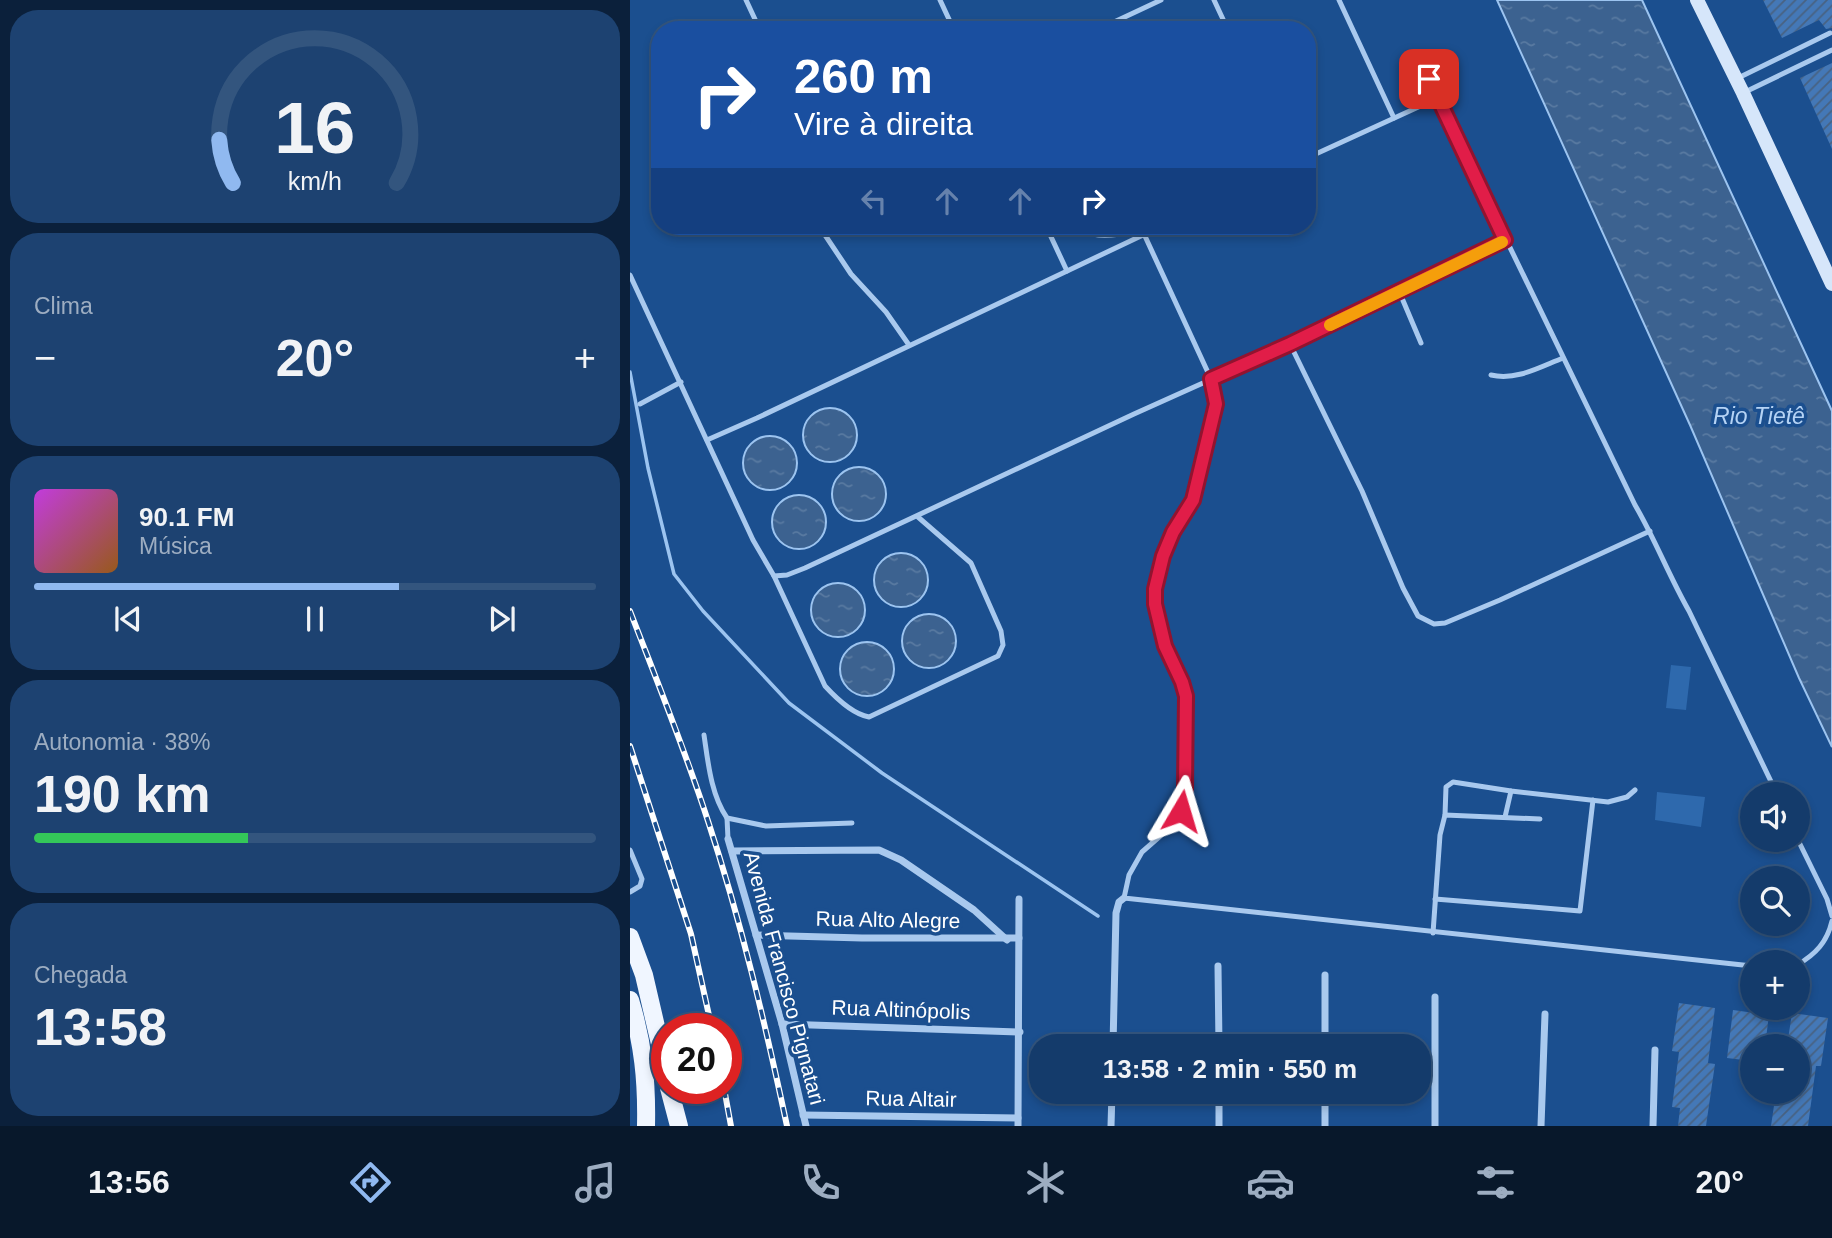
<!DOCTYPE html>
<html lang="pt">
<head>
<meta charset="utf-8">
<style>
	:root { --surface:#143b6b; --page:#1d4271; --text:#f1f3f6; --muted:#9dadc1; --line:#33557e; --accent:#90b9f0 }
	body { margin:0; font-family:Arial,sans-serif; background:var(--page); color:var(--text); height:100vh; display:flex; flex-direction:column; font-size:26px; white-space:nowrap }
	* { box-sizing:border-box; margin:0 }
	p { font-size:23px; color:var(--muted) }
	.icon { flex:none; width:38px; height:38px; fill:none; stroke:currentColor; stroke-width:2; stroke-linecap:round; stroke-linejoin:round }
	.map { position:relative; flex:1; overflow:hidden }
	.drawer { display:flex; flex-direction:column; gap:10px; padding:10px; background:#0b203b; width:630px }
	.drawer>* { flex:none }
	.top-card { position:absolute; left:21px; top:21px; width:665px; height:214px; border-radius:28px; box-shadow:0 4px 10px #0003,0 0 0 2px var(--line); background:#1a4fa0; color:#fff; overflow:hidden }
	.buttons { position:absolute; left:1110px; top:782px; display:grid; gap:14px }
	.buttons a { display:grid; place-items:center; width:70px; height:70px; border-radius:50%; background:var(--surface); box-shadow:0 4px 10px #0003,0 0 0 2px var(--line); font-size:35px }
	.speed { position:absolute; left:21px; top:1013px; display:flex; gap:14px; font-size:35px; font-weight:700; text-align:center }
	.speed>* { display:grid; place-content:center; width:91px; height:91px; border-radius:50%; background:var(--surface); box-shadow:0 4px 10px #0003,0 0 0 2px var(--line); line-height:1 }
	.speed .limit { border:10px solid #d22; background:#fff; color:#111 }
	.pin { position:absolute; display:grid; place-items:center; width:60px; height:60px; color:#fff; margin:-30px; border-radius:14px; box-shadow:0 4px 10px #0006 }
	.me { position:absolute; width:77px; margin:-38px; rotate:7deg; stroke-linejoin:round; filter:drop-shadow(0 0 5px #0008) }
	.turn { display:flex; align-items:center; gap:24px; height:147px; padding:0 28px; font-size:32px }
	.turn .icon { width:91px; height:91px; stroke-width:2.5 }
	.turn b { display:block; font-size:49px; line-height:60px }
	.lanes { display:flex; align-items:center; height:66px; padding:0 28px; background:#0003; justify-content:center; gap:35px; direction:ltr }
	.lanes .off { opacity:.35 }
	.big { font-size:52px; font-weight:700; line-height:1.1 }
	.drawer .card { flex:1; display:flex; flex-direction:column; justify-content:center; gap:10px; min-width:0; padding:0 24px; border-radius:28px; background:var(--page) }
	.drawer .dial { align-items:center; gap:0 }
	.dial svg { height:182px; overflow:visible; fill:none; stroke:var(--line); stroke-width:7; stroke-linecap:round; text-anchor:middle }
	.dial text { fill:var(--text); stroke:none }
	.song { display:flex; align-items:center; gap:21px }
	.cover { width:84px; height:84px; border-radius:10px; background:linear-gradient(135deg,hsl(290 70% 55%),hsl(30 70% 35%)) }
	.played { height:7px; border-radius:4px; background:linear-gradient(90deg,var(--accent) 65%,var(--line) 65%) }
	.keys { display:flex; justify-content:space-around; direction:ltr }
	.heat { display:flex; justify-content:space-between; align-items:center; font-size:38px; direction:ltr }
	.charge { height:10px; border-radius:5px; background:linear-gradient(90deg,#34c759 38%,var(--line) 0) }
	.trip { position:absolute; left:399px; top:1034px; width:402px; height:70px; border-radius:28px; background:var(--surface); box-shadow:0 4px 10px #0003,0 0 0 2px var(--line); font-weight:700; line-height:70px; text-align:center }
	.tab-bar { display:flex; height:112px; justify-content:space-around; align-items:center; background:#08182b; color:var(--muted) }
	.tab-bar .icon { width:49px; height:49px }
	.tab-bar .on { color:var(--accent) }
	.tab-bar b { font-size:32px; color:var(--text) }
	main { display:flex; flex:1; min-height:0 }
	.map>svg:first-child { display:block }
	.garden { fill:#2e69ad }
	.water { fill:url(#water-ripples); stroke:#9cc4f0; stroke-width:2 }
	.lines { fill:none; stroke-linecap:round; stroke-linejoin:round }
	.stream { stroke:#9cc4f0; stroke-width:3.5 }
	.building { fill:url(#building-hatch) }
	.service { stroke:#a9c9ee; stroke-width:5 }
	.minor { stroke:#a9c9ee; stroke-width:7 }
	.secondary { stroke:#d6e6fa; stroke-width:14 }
	.primary { stroke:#f0f6ff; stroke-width:18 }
	.rail-casing { stroke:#fff; stroke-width:6 }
	.rail { stroke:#1b4f8f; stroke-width:3.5; stroke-dasharray:10; stroke-linecap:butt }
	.route-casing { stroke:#92132f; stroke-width:18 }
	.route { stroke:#e11d48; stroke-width:12 }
	.slow { stroke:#f59e0b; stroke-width:12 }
	.labels { text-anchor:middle; stroke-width:7; stroke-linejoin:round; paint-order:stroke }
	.street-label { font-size:21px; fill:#fff; stroke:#1b4f8f }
	.water-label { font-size:23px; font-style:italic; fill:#b5d3f5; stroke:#1b4f8f }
</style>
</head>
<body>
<main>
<section class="drawer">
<div class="card dial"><svg viewBox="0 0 100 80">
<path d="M14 69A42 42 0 1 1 86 69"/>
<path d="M14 69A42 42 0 0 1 8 50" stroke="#90b9f0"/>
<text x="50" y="56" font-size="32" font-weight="700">16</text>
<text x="50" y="72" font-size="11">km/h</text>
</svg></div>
<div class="card"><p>Clima</p>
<div class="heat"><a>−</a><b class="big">20°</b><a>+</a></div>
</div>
<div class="card">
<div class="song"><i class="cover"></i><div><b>90.1 FM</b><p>Música</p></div></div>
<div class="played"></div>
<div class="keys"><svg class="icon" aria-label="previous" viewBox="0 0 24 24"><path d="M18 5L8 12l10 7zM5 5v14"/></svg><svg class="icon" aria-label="pause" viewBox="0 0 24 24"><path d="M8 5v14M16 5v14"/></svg><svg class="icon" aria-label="next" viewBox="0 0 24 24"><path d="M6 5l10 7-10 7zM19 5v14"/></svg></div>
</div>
<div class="card"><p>Autonomia · 38%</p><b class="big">190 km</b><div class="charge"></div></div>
<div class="card"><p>Chegada</p><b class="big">13:58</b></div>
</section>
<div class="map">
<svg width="1202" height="1126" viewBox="0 0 1202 1126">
	<defs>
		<pattern id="water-ripples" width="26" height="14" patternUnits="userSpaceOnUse" patternTransform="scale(1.75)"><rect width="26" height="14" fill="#3c6290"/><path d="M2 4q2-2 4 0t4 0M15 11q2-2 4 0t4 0" fill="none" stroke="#597aa1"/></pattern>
		<pattern id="building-hatch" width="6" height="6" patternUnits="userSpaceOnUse" patternTransform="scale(1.75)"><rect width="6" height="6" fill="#4478b7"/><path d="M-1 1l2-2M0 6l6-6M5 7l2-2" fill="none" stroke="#486282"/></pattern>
	</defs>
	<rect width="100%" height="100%" fill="#1b4f8f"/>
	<g class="garden">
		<polygon points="1041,665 1061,667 1056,710 1036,708"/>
		<polygon points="1027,792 1075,797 1071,827 1025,820"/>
	</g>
	<g class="water">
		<polygon points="867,0 1012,0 1202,411 1202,747 1169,678 1060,425"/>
		<circle cx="200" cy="435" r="27"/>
		<circle cx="140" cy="463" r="27"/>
		<circle cx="229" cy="494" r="27"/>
		<circle cx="169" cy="522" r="27"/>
		<circle cx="271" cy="580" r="27"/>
		<circle cx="208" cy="610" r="27"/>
		<circle cx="299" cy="641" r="27"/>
		<circle cx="237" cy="669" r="27"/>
	</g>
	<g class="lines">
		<polyline class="stream" points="0,372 18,468 44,574 73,611 159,703 252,773 468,916"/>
	</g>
	<g class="building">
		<polygon points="1133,0 1202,0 1202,28 1196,29 1189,20 1152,38"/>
		<polygon points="1202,63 1202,149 1170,78"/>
		<polygon points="1049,1003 1085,1008 1078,1063 1085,1064 1076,1126 1048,1126 1050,1108 1042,1107 1049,1052 1042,1051"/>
		<polygon points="1103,1010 1139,1015 1135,1046 1122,1046 1122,1061 1097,1058"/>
		<polygon points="1162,1013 1198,1018 1191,1066 1186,1066 1178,1126 1141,1126 1146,1092 1167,1092 1167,1046 1157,1046"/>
	</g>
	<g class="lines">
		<g class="service">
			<polyline points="116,0 130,30"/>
			<polyline points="310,0 324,30"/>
			<polyline points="584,0 598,30"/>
			<polyline points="709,0 764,118"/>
			<polyline points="467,30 531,0"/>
			<path d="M789 60 1005 505C1025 539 1039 576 1059 611L1147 794"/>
			<polyline points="1106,79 1200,33"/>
			<polyline points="1113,93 1202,50"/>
			<polyline points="677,158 808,98"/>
			<polyline points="189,226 221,274 256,312 279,345"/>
			<polyline points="416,226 437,271"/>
			<path d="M458 226 463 234C481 239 495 230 514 234L581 379 587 404 563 500 543 532 533 556 525 589V605L535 646 548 670 556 696 555 788 551 811 547 818 544 824 512 852 499 875 494 898 1122 966"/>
			<polyline points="0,275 123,540 144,576 157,575 175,568 504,414 660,344 875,240"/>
			<polyline points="769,291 791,343"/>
			<polyline points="660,344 732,491 773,588 788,616 804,624 815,623 870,600 1020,531"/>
			<path d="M861 375C886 381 910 367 933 358"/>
			<polyline points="10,404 51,382"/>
			<polyline points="77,440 127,418 532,226"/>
			<path d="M144 576 195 686C206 698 222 714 239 717L368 656 373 645 371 631 341 563 288 517"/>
			<path d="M74 735C78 762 81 795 97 818L136 826 222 823"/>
			<polyline points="815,815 816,787 823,782 881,791 978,802 997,797 1005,790"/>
			<polyline points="875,817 881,791"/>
			<polyline points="97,818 98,839"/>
			<polyline points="1167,838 1197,899 1202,916"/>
			<polyline points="0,850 12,879 10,886 0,892"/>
			<polyline points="805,899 950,911 963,800"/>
			<polyline points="803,933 810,835 815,815 910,819"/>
			<path d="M1167 965C1186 954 1197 942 1202 921"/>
		</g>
		<g class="minor">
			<polyline points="98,839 152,1024 176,1126"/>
			<polyline points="102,851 249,850 271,860 344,910 377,940"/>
			<polyline points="126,935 232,938 389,938"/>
			<polyline points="588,966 589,1046"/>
			<polyline points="152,1024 390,1032"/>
			<polyline points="483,1046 486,913 489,902 494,898"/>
			<polyline points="695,1046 695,975"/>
			<polyline points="173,1115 388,1118"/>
			<polyline points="388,1126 389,899"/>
			<polyline points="481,1126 482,1092"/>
			<polyline points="589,1126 589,1092"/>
			<polyline points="695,1126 695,1092"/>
			<polyline points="805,1126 805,997"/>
			<polyline points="911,1126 915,1014"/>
			<polyline points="1023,1126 1025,1050"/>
		</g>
		<polyline class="secondary" points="1067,0 1113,93 1202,284"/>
		<g class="primary">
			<polyline points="0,937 14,975 37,1074"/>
			<path d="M0 1000C13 1043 17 1081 16 1126"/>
			<polyline points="39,1088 49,1126"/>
		</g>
		<g class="rail-casing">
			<g id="rail">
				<path d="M0 611C27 681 55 750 78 821 111 921 135 1023 157 1126"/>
				<polyline points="0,746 61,934 82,1029"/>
				<polyline points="94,1088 101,1126"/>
			</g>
		</g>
		<use href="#rail" class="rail"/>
	</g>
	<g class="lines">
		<g class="route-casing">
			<polyline id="route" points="551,811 555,788 556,696 552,682 535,646 525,604 525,589 533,556 543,532 563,500 586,404 581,379 660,344 875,240 799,79"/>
		</g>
		<use href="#route" class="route"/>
		<polyline class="slow" points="700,325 872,242"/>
	</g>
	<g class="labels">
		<g class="street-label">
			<text transform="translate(258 920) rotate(1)" y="7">Rua Alto Alegre</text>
			<text transform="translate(154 978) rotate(75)" y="7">Avenida Francisco Pignatari</text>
			<text transform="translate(271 1010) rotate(2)" y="7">Rua Altinópolis</text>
			<text transform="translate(281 1099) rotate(1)" y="7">Rua Altair</text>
		</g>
		<g class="water-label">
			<text x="1129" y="424">Rio Tietê</text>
		</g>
	</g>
</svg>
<div class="buttons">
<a><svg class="icon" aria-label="sound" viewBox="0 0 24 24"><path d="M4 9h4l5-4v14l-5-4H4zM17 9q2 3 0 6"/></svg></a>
<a><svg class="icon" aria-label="search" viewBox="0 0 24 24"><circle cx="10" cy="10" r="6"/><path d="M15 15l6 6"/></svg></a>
<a>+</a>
<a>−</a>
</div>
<div class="speed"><div class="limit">20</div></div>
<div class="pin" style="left:799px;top:79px;background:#d93025"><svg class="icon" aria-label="arrive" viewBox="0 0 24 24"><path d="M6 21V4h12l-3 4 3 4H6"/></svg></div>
<svg class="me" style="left:551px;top:811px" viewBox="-20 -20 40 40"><path d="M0-17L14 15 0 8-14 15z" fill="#e11d48" stroke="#fff" stroke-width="4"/></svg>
<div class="trip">13:58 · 2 min · 550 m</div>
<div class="top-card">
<div class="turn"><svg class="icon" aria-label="right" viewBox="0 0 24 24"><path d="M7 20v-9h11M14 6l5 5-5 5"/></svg><div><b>260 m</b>Vire à direita</div></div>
<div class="lanes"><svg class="icon off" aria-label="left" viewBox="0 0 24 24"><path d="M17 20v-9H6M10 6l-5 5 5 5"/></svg><svg class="icon off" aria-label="ahead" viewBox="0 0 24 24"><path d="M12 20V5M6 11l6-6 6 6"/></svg><svg class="icon off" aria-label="ahead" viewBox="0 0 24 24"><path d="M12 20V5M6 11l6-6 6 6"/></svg><svg class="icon" aria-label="right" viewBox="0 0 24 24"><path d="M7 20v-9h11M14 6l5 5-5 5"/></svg></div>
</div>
</div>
</main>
<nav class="tab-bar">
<b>13:56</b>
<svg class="icon on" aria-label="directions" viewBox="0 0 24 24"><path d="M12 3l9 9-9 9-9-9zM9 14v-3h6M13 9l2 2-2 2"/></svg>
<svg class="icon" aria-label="music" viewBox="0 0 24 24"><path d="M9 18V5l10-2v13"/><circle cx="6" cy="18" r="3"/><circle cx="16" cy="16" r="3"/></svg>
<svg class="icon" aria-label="phone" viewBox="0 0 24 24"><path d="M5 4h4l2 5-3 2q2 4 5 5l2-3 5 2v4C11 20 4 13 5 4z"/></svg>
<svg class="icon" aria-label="climate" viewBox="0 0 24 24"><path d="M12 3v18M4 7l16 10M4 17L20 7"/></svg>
<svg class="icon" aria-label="car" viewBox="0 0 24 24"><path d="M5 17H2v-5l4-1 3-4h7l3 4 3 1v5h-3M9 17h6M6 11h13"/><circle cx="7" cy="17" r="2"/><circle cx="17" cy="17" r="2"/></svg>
<svg class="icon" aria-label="filters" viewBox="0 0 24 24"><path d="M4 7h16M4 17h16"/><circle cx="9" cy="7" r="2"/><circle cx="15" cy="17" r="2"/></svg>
<b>20°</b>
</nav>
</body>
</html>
